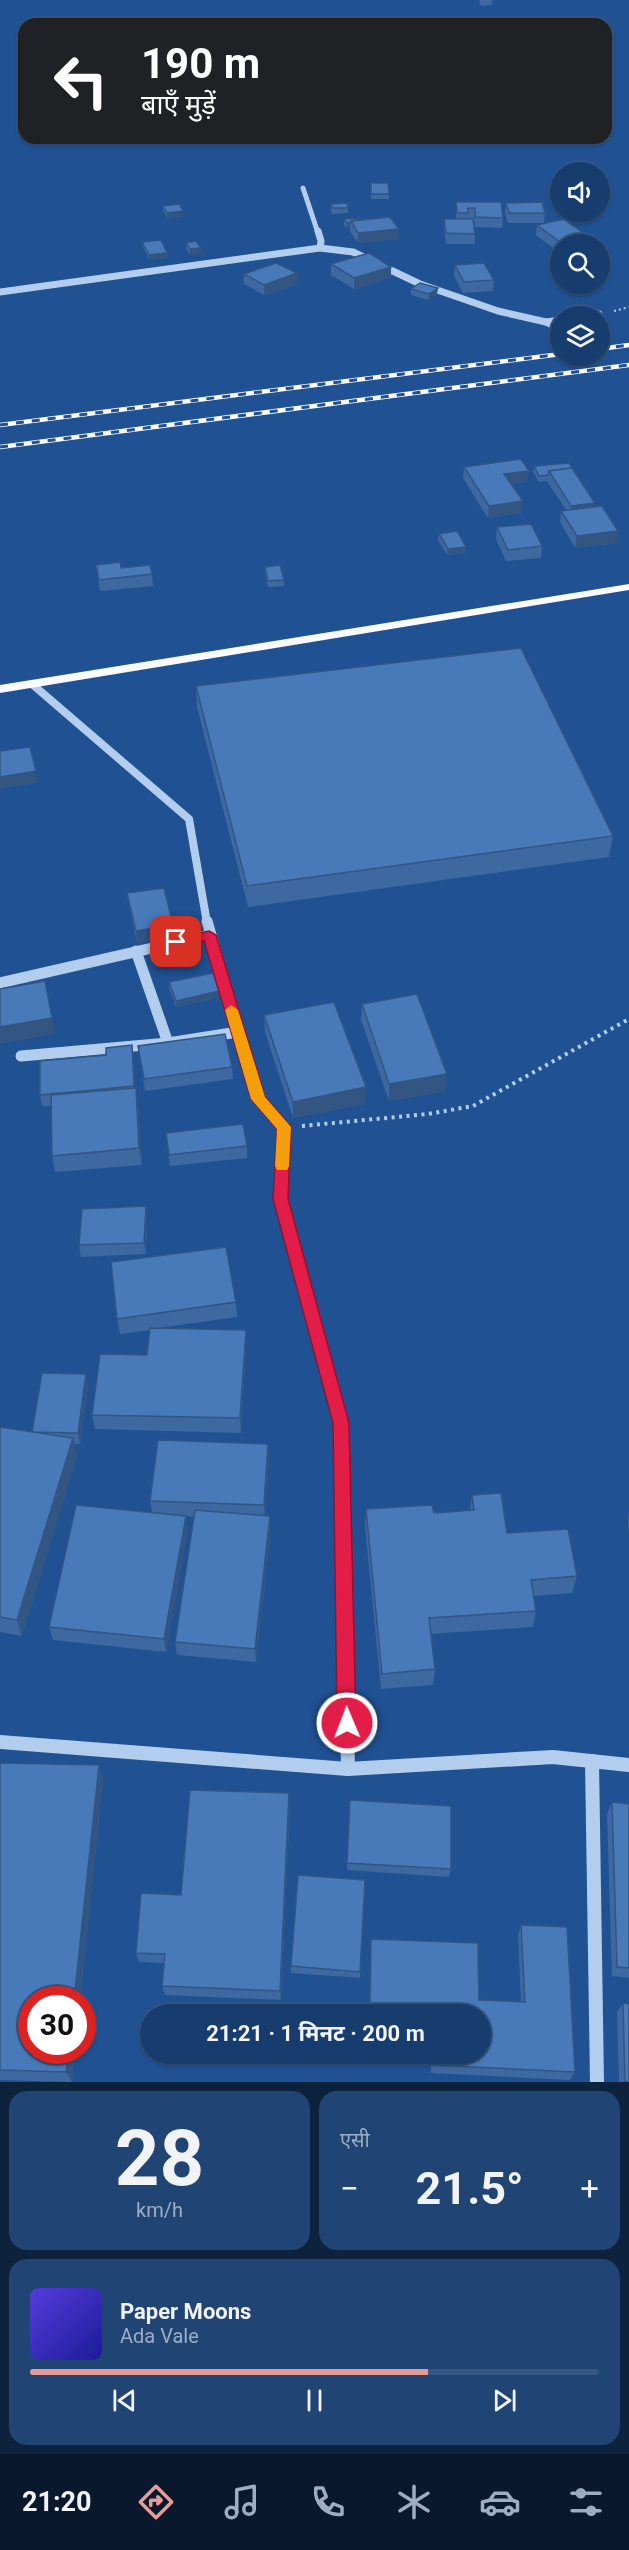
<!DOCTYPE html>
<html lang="hi">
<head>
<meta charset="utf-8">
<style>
	:root { --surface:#173d6e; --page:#204473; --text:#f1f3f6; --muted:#9eaec2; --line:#365681; --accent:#e69b98 }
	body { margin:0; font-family:Roboto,"Noto Sans Devanagari",sans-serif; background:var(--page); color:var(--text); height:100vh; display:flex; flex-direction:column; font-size:22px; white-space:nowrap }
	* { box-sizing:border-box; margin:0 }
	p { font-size:20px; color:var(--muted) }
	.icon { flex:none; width:33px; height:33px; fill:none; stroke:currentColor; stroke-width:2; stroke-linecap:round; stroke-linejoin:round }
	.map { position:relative; height:2082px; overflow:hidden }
	.drawer { display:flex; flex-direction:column; gap:9px; padding:9px; background:#0d223c; flex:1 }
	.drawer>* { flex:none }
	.top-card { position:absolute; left:18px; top:18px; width:594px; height:126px; border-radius:18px; box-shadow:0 2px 4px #0004,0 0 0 2px var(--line); background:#202124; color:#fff; overflow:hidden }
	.controls { position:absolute; left:550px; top:162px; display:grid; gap:12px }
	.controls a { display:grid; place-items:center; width:60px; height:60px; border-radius:50%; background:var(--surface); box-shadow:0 2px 4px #0004,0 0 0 2px var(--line); font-size:30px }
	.speed { position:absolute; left:18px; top:1986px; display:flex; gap:12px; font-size:30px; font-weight:700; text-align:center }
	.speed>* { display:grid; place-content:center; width:78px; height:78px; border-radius:50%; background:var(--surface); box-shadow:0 2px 4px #0004,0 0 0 2px var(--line); line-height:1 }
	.speed .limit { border:9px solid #d22; background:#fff; color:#111 }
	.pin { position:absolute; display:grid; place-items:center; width:51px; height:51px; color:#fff; margin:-26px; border-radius:12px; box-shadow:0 3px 9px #0006 }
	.me { position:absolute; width:66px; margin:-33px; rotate:359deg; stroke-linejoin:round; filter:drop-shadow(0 0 4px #0008) }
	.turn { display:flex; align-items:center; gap:21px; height:126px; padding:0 24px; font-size:27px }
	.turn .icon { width:78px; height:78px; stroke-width:2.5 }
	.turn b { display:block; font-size:42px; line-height:51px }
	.big { font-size:45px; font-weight:700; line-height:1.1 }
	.drawer .card { flex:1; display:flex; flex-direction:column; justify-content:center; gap:9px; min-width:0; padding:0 21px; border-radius:18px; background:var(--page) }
	.drawer .dial { align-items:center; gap:0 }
	.dial b { font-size:78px; line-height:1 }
	.song { display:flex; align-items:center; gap:18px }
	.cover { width:72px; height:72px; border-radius:9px; background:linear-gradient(135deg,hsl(250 70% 55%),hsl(240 70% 35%)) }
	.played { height:6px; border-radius:3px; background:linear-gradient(90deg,var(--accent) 70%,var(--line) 70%) }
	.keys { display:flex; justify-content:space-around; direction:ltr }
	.heat { display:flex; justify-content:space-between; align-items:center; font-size:33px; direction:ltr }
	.drawer .tiles { flex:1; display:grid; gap:9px; grid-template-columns:1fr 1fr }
	.card:last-child { grid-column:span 2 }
	.trip { position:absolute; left:140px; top:2004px; width:351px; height:60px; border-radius:30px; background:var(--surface); box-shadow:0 2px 4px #0004,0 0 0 2px var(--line); font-weight:700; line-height:60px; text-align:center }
	.menu { display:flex; height:96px; justify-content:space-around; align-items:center; background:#09182c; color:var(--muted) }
	.menu .icon { width:42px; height:42px }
	.menu .on { color:var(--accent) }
	.menu b { font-size:27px; color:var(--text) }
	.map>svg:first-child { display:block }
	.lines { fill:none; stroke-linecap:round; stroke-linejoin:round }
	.path-far1 { stroke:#b2cdee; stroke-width:2; stroke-dasharray:2 3; stroke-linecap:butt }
	.path { stroke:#b2cdee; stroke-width:4; stroke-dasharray:3 4.5; stroke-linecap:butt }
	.minor-far4 { stroke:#b2cdee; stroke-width:5 }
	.minor-far3 { stroke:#b2cdee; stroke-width:7 }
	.minor-far2 { stroke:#b2cdee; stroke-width:8 }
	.minor-far1 { stroke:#b2cdee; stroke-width:11 }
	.minor { stroke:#b2cdee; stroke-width:14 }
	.major { fill:#f9fbff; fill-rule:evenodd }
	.rail-casing { stroke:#fff; stroke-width:4.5 }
	.rail { stroke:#1f5193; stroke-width:3; stroke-dasharray:8; stroke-linecap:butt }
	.wall { fill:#3e69a0 }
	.shaded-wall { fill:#325582 }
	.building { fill:#487aba; stroke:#325582; stroke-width:1.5 }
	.route { fill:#e11d48; stroke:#92132f; stroke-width:1.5 }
	.slow { fill:#f59e0b }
</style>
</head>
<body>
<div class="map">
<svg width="629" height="2082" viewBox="0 0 629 2082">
	<rect width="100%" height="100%" fill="#1f5193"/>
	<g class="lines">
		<polyline class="path-far1" points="614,311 629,307"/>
		<polyline class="path" points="302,1126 428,1114 473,1106 629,1019"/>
		<polyline class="minor-far4" points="303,188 318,233"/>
		<g class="minor-far3">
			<polyline points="320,248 353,252 420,284 498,311 546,322 561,320"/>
			<polyline points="0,292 320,248 321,241 318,231"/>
			<polyline points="584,316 599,314"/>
			<polyline points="546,322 561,330"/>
		</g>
		<polyline class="minor-far2" points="32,684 189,819 207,923"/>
		<g class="minor-far1">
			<polyline points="207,921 258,1099 284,1127 281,1199 341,1428"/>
			<polyline points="136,951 168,1043"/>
			<polyline points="0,983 209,935"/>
			<polyline points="21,1056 168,1043 238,1032"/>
		</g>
		<g class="minor">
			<polyline points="341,1427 348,1769"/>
			<polyline points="0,1742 348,1769 553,1757 629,1765"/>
			<polyline points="592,1761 597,2082"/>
		</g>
		<polygon class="major" points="629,584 629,590 0,693 0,685"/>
		<g class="rail-casing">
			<g id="rail">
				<polyline points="600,349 629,345"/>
				<polyline points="0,425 561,354"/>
				<polyline points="0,447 629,365"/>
			</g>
		</g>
		<use href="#rail" class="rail"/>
	</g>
	<g class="wall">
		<polygon points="479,0 492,0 492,5 481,6"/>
		<polygon points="371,183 389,194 389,199 371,199"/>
		<polygon points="456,202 503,218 502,228 475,227 474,219 468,218 475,234 475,244 446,244 444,229 444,219 456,219"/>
		<polygon points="506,203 545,213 544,223 508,223 505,213"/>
		<polygon points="331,204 348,208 348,213 332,214 331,209"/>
		<polygon points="163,206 183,211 183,216 168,218 163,211"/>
		<polygon points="344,219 362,219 398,239 358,243 350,231 350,228 347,229 344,225"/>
		<polygon points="537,225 597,243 597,244 561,244 561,254 536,235"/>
		<polygon points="142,242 167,253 168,258 149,260 143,247"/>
		<polygon points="186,243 201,248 201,253 190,255 186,248"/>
		<polygon points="331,264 391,267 391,277 354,289 331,275"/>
		<polygon points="455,265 494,280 493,291 463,293 454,275"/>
		<polygon points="297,273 297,284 264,295 244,284 244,274"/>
		<polygon points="438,288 437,293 428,300 411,295 411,289"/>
		<polygon points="569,463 595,507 617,543 575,548 560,522 561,511 566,510 547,481 539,482 533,472 534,466"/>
		<polygon points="464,467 527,482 511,484 522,513 488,518 463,478"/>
		<polygon points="497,527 542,546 541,558 506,561 496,539"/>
		<polygon points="439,534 466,553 447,555 438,540"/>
		<polygon points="96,565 121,568 152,574 153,586 100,591"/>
		<polygon points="265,567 284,580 284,586 268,587 265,573"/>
		<polygon points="196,686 613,836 609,857 248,907 197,707"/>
		<polygon points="127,893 173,925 174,937 137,943 129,905"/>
		<polygon points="169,982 219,991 220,997 176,1007 169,988"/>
		<polygon points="362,1004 446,1091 389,1101 361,1020"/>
		<polygon points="264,1015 366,1087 365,1104 293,1118 265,1032"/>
		<polygon points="132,1045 135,1088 138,1104 142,1165 55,1172 52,1156 51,1106 42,1106 40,1095 106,1055"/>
		<polygon points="138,1046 232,1067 233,1079 145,1091"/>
		<polygon points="166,1133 247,1146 247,1158 170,1166"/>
		<polygon points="146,1206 147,1218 146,1254 81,1257 79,1245"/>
		<polygon points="236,1302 237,1317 159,1328 246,1346 241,1433 95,1429 92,1415 147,1355 150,1330 120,1334 117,1319"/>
		<polygon points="88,1385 80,1444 74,1444 77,1456 22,1636 0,1632 0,1427 32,1432"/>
		<polygon points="268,1444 269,1459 265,1516 271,1530 256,1662 177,1655 175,1642 194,1517 186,1516 188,1530 166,1652 53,1640 49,1627 152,1512 150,1501"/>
		<polygon points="472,1495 507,1533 577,1576 572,1593 534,1596 536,1611 533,1627 431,1634 435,1669 433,1685 381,1689 365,1526 366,1509 434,1513 470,1510"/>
		<polygon points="629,1513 629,1539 628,1517"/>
		<polygon points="0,1763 103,1779 80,2000 32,2000 75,2050 72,2082 0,2080"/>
		<polygon points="350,1800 451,1869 449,1877 347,1870"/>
		<polygon points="612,1802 629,1804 629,1978 612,1976 607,1814"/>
		<polygon points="290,1805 281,2000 165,1995 162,1986 164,1963 139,1962 136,1953 181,1895"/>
		<polygon points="521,1925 575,2072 570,2080 431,2073 431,2054 480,2054 480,2014 369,2014 371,1939 479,2000 521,2002 518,1935"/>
		<polygon points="291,1966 360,1972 360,1978 291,1973"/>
		<polygon points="623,2003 629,2082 619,2082 617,2012"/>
	</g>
	<g class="shaded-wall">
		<polygon points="183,211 183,216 168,218 167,213"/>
		<polygon points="347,223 350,223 350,228 347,229"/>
		<polygon points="399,229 398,239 358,243 358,233"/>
		<polygon points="201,248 201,253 190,255 190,249"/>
		<polygon points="167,253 168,258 149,260 149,255"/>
		<polygon points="391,267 391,277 354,289 354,278"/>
		<polygon points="297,273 297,284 264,295 264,285"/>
		<polygon points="438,288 437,293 428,300 429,294"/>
		<polygon points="529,471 527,482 503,485 504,474"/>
		<polygon points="523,501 522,513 488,518 489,506"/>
		<polygon points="595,503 594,514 570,517 571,506"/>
		<polygon points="618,531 617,543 575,548 577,536"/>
		<polygon points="466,547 466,553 447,555 448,549"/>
		<polygon points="36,771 38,783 0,789 0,777"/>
		<polygon points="173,925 174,937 137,943 136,931"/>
		<polygon points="219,991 220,997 176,1007 176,1001"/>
		<polygon points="52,1018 55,1034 0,1044 0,1027"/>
		<polygon points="132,1045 134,1057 136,1098 134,1086"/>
		<polygon points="447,1074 446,1091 389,1101 389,1084"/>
		<polygon points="366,1087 365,1104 293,1118 293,1102"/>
		<polygon points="136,1088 138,1104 142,1165 139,1148"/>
		<polygon points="146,1206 147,1218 146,1254 144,1243"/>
		<polygon points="246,1330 246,1346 241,1433 240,1418"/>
		<polygon points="86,1374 88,1385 80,1444 78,1433"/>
		<polygon points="73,1438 77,1456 22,1636 17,1620"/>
		<polygon points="268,1444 269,1459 265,1519 264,1505"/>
		<polygon points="186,1516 188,1530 166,1652 164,1639"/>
		<polygon points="270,1516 271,1530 256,1662 255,1649"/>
		<polygon points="99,1765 103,1779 80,2000 74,2000"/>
		<polygon points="289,1793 290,1805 281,2000 280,1991"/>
		<polygon points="69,2050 75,2050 72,2082 66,2072"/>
	</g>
	<g class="building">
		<polygon points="371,183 388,183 389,194 371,194"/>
		<polygon points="456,202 501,202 503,218 475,217 475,208 468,208 468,213 457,213"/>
		<polygon points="542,202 545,213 509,213 506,203"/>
		<polygon points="347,203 348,208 333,208 331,204"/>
		<polygon points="179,204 183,211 167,213 163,206"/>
		<polygon points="390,217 399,229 358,233 351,221"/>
		<polygon points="360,218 362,219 351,221 350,223 347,223 344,219"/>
		<polygon points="444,219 473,219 475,234 446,233"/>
		<polygon points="564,219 597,243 591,244 563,244 537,225"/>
		<polygon points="161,240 167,253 149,255 142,242"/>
		<polygon points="196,241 201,248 190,249 186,243"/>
		<polygon points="369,253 391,267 354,278 331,264"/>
		<polygon points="276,263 297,273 264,285 244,274"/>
		<polygon points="484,263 494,280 464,282 455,265"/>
		<polygon points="420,283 438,288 429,294 411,289"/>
		<polygon points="521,459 529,471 504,474 523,501 489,506 464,467"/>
		<polygon points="569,463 572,468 549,471 548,475 539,476 534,466"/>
		<polygon points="572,468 595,503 571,506 549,471"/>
		<polygon points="602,506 618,531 577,536 561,511"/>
		<polygon points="531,524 542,546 508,550 497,527"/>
		<polygon points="457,531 466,547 448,549 439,534"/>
		<polygon points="120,562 121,568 150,565 152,574 99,580 96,565"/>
		<polygon points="280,565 284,580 268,581 265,567"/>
		<polygon points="521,648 613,836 247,886 196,686"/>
		<polygon points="30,747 36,771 0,777 0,751"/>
		<polygon points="164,888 173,925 136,931 127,893"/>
		<polygon points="213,973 219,991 176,1001 169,982"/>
		<polygon points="45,981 52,1018 0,1027 0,989"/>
		<polygon points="417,994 447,1074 389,1084 362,1004"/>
		<polygon points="334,1002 366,1087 293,1102 264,1015"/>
		<polygon points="225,1034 232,1067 144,1079 138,1046"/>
		<polygon points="132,1045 134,1086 40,1095 40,1061 106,1055 106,1048"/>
		<polygon points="136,1088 139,1148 52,1156 51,1095"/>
		<polygon points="243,1124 247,1146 169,1155 166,1133"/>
		<polygon points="146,1206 144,1243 79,1245 82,1209"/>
		<polygon points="226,1247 236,1302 117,1319 111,1262"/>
		<polygon points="150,1328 246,1330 240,1418 92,1415 100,1354 147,1355"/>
		<polygon points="42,1373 86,1374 78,1433 32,1432"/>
		<polygon points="0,1427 73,1438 17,1620 0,1617"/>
		<polygon points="158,1440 268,1444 264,1505 150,1501"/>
		<polygon points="501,1493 507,1533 568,1529 577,1576 531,1580 536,1611 429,1618 435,1669 382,1674 366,1509 432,1505 434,1513 474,1510 472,1495"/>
		<polygon points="76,1505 186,1516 164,1639 49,1627"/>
		<polygon points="195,1510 270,1516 255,1649 175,1642"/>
		<polygon points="0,1763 99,1765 74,2000 32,2000 32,2050 69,2050 66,2072 0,2070"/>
		<polygon points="190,1790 289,1793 280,1991 162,1986 165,1954 136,1953 141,1893 181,1895"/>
		<polygon points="350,1800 451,1806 451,1869 347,1863"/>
		<polygon points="612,1802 629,1804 629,1968 617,1967"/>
		<polygon points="298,1875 365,1880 360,1972 291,1966"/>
		<polygon points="521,1925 567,1927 575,2072 433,2065 433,2054 480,2054 480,2014 370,2014 371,1939 478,1943 479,2000 525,2002"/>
		<polygon points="623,2003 629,2004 629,2082 625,2082"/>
	</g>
	<polygon class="route" points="209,931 216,935 265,1097 291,1127 288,1199 349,1423 356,1723 353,1730 347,1733 340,1730 337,1723 333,1423 273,1199 277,1129 251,1099 204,941 176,947 170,942 172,939"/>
	<polygon class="slow" points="231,1005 238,1010 265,1097 291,1127 289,1166 287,1170 277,1170 275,1166 277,1129 251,1099 225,1010"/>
</svg>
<div class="controls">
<a><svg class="icon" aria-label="sound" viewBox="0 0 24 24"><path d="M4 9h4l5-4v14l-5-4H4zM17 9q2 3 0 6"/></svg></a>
<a><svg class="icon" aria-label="search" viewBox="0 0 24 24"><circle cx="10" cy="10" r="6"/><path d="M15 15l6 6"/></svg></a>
<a><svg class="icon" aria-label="layers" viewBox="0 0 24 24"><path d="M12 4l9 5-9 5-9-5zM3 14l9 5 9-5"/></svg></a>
</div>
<div class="speed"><div class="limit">30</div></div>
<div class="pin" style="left:176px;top:942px;background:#d93025"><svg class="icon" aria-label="arrive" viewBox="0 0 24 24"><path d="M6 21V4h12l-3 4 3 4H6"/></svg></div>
<svg class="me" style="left:347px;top:1723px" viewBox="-20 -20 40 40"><circle r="17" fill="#e11d48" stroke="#fff" stroke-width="3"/><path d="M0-11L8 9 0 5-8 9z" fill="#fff"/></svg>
<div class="trip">21:21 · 1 मिनट · 200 m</div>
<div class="top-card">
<div class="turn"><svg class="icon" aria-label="left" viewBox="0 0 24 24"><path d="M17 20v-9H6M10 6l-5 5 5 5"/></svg><div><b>190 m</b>बाएँ मुड़ें</div></div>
</div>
</div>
<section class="drawer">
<div class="tiles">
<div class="card dial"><b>28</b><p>km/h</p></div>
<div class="card"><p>एसी</p>
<div class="heat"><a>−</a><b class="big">21.5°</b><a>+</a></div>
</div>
<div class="card">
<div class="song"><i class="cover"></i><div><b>Paper Moons</b><p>Ada Vale</p></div></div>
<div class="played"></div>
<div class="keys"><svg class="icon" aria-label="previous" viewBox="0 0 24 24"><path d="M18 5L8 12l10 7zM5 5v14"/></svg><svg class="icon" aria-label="pause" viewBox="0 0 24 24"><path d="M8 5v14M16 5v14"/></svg><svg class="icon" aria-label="next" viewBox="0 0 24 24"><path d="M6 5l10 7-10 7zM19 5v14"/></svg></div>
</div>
</div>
</section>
<nav class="menu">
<b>21:20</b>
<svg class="icon on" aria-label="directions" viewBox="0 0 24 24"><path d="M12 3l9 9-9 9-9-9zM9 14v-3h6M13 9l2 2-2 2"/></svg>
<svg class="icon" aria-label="music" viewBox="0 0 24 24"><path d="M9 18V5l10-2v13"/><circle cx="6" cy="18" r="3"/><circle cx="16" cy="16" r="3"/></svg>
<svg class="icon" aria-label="phone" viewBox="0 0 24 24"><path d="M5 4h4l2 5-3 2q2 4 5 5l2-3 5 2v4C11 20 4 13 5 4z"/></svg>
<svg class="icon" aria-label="climate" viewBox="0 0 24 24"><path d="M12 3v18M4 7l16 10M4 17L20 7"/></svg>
<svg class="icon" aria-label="car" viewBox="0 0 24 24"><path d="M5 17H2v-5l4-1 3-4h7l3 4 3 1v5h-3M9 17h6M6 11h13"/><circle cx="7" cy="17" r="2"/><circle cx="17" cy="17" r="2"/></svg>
<svg class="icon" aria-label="filters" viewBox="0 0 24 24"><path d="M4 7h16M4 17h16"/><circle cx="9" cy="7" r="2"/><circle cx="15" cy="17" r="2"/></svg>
</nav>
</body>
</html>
